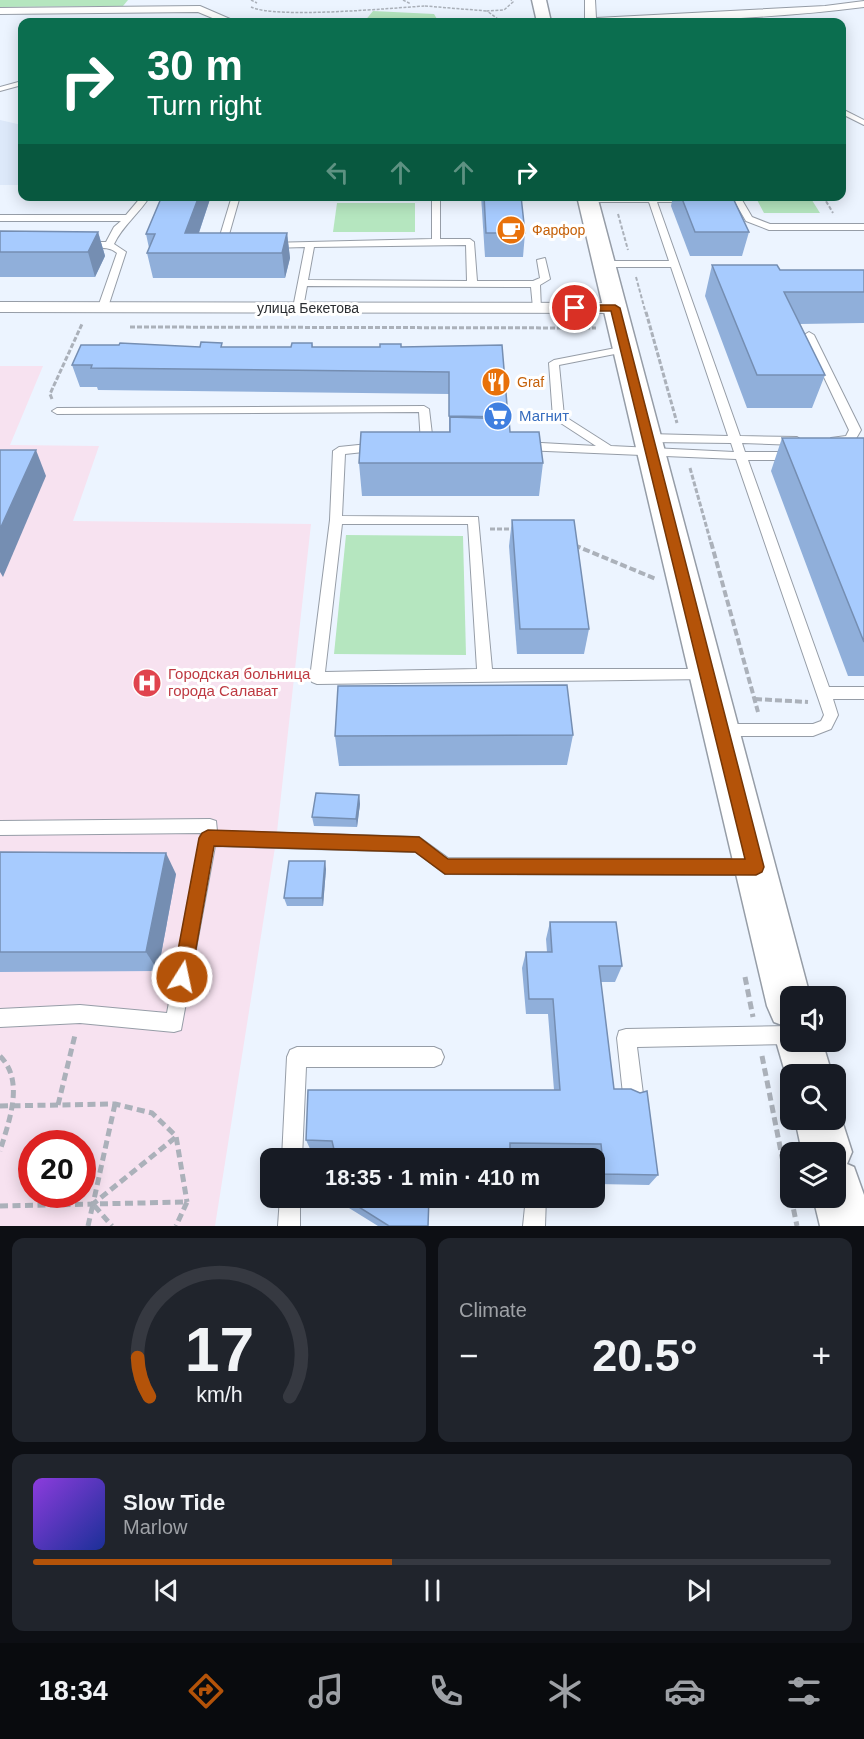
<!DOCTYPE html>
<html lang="en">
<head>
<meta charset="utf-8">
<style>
	:root { --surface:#171b24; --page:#20242c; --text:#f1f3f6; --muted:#9ea1a6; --line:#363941; --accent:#b45309 }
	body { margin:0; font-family:Helvetica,sans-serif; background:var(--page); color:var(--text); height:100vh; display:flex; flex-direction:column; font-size:22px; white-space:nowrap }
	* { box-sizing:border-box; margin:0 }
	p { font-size:20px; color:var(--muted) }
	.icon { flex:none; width:33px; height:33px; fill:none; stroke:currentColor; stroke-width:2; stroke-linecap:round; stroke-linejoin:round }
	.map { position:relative; height:1226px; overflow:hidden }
	.side { display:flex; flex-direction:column; gap:12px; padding:12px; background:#0d0f14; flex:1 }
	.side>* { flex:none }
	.banner { position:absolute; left:18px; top:18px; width:828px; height:183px; border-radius:12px; box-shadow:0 3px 15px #0003; background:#0b6e4f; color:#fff; overflow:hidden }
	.tools { position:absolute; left:780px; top:986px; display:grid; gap:12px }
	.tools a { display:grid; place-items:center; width:66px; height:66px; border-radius:12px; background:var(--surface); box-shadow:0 3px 15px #0003; font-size:30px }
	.speed { position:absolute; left:18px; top:1130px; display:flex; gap:12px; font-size:30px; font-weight:700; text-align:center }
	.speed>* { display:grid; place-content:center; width:78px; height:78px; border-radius:50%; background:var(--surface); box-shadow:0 3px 15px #0003; line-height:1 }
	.speed .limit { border:9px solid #d22; background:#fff; color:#111 }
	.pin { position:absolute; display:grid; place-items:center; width:51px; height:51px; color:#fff; margin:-26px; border:3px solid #fff; border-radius:50%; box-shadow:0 2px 6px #0007 }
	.me { position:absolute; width:66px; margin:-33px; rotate:10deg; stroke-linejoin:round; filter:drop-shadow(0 0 4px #0008) }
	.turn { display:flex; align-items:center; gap:21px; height:126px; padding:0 30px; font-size:27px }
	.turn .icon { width:78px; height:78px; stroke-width:2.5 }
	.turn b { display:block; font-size:42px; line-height:51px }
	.lanes { display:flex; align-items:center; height:57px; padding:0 30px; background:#0003; justify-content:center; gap:30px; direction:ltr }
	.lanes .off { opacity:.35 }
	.big { font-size:45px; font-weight:700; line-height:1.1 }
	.side .card { flex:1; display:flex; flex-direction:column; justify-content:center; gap:9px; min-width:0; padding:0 21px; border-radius:12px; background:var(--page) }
	.side .dial { align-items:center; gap:0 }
	.dial svg { height:156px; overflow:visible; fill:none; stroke:var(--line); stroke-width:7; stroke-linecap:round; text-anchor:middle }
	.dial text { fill:var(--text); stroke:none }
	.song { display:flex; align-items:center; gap:18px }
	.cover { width:72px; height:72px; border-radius:9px; background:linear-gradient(135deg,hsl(270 70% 55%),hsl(230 70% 35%)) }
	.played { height:6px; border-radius:3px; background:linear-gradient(90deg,var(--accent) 45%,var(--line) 45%) }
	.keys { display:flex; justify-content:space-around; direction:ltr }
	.heat { display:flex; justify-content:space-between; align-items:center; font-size:33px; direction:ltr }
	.side .tiles { flex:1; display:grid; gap:12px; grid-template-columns:1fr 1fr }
	.card:last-child { grid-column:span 2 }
	.trip { position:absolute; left:260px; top:1148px; width:345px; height:60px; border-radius:12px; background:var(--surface); box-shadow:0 3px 15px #0003; font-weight:700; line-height:60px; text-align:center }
	.tabs { display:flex; height:96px; justify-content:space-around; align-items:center; background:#090b0e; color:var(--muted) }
	.tabs .icon { width:42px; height:42px }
	.tabs .active { color:var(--accent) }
	.tabs b { font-size:27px; color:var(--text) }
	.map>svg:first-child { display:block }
	.built { fill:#dde9fa }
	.medical { fill:#f7e2f0; fill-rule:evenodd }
	.green { fill:#b5e6bf }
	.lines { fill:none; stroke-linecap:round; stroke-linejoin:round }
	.service-casing { stroke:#969da7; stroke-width:2 }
	.minor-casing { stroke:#969da7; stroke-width:2 }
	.tertiary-casing { stroke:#969da7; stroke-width:3 }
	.path-far4 { stroke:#abb1ba; stroke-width:1.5; stroke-dasharray:3 1.5; stroke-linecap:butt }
	.path-far3 { stroke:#abb1ba; stroke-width:2; stroke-dasharray:4 2; stroke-linecap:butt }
	.path-far2 { stroke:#abb1ba; stroke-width:3; stroke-dasharray:5 2; stroke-linecap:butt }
	.path-far1 { stroke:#abb1ba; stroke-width:4; stroke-dasharray:7 3; stroke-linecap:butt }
	.path { stroke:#abb1ba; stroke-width:5; stroke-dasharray:8 4.5; stroke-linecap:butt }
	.service { fill:#fff; fill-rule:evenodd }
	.minor { fill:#fff; fill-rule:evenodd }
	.tertiary { fill:#fff; fill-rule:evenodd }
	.wall { fill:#90afda }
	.shaded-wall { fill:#758eb2 }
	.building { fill:#a7cbfe; stroke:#758eb2; stroke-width:1.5 }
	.route { fill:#b45309; stroke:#753606; stroke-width:1.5 }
	.labels { text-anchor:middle; stroke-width:6; stroke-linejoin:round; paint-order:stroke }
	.far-food-label { font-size:14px; fill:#c56008; stroke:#fff; text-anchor:start }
	.far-street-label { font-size:14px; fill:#2b2e32; stroke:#fff }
	.shop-label { font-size:15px; fill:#366cbe; stroke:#fff; text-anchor:start }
	.health-label { font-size:15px; fill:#be3a42; stroke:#fff; text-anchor:start }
</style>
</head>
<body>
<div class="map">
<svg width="864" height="1226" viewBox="0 0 864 1226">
	<rect width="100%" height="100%" fill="#ecf4ff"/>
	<polygon class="built" points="0,120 22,125 22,185 0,185"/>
	<path class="medical" d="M0 366H43L10 445 99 446 73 521 311 524 276 841 215 1226H0ZM32 1143H82V1194H32Z"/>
	<g class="green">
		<polygon points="0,0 128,0 123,6 0,7"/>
		<polygon points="373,11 434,14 437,19 433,22 364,22"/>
		<polygon points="810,197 820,213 764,213 756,198"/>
		<polygon points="337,203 415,203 415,232 333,232"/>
		<polygon points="346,535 463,536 466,655 334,654"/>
	</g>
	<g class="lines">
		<g class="service-casing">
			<g id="service">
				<polygon points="22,81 22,85 0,91 0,87"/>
				<polygon points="842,109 864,120 864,125 842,114"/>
				<path d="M142 196H150C139 214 123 225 114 244L126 252 108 307 103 310 98 307 117 253C105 243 90 252 79 245L83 242H106L114 227 121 221H0V215H126Z"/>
				<polygon points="232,196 240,196 228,238 235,245 231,248 219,239"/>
				<path d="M432 196H440V239H470L474 242 477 281H533L540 278 537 260 545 258 550 279 540 285 541 310 533 308 531 287 307 286 303 308 295 310 293 308 305 247 271 248 267 245 268 243 432 239ZM466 245 467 281 308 280 314 247Z"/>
				<polygon points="713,197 742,200 752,217 770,224 864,224 864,230 769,230 746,221 736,204 713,201"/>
				<polygon points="585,198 688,198 692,200 688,202 657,202 740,436 797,437 803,441 797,445 742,443 745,452 795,452 801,456 795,460 748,460 829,687 864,687 864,699 833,699 838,715 831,729 813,736 721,736 716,734 714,730 716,726 721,724 813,724 821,721 824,715 736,459 523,450 517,446 523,442 596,446 553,418 549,363 554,360 626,346 630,347 630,351 559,365 564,416 611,446 734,452 731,443 648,442 642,438 648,434 728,436 671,267 604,267 599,264 604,261 669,261 649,202 585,202"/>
				<polygon points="809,332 814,335 861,430 854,442 835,445 829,441 831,438 846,436 849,430 804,335"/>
				<polygon points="424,406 429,409 433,443 427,447 421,443 419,412 57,414 52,411 57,408"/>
				<path d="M378 443 384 447 382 450 345 454 342 516 478 517 492 669H705L710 671 712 675 710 679 317 684 312 682 310 678 330 520 333 451 339 447ZM342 524H468L477 669 325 672Z"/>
				<polygon points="210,819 216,821 217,831 419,837 448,858 751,859 757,861 759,867 757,873 751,875 445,874 416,852 215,846 181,1030 174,1032 80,1023 0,1027 0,1009 80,1005 167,1013 201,833 0,835 0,821"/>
				<polygon points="790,1026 790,1041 797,1041 790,1044 637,1047 643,1094 640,1101 633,1104 626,1101 623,1094 617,1038 619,1031 626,1029"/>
				<polygon points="297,1047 434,1047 441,1050 444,1057 441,1064 434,1067 306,1067 302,1158 282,1158 287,1057 290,1050"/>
				<polygon points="280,1197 300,1197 300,1226 278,1226"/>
				<polygon points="526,1197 546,1197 545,1226 523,1226"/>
			</g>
		</g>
		<g class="minor-casing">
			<g id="minor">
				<path d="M585 0H595L596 18 825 6 864 1V7C770 19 674 22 580 22L585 19Z"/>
				<polygon points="200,6 237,22 222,22 198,12 0,14 0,8"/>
				<polygon points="0,302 615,303 621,304 624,308 621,312 615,313 0,312"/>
			</g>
		</g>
		<g class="tertiary-casing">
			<g id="tertiary">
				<polygon points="532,0 546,0 551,22 537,22"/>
				<polygon points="577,196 597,196 810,996 790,996 790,1041 822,1041 832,1074 790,1074 790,1089 776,1041 782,1025 774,1022 767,1006"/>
				<polygon points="836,1102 852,1152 847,1164 854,1167 864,1195 864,1226 820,1226 813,1197 836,1197 836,1152 802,1152 795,1119 836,1119"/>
			</g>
		</g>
		<g class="path-far4">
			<polyline points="251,0 257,3"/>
			<polyline points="403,0 411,4"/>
			<polyline points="425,6 487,11"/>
			<path d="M251 7C276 19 391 8 425 6"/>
			<polyline points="502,22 487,11 504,10 513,2 511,0"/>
		</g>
		<g class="path-far3">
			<polyline points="823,196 833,213"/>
			<polyline points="618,214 628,250"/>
			<polyline points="636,277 646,314"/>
		</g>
		<g class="path-far2">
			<polyline points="646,312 677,423"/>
			<polyline points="130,327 596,328"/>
			<polyline points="52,399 50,394 82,324"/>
			<polyline points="690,468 711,543"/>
			<polyline points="490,529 516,529"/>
		</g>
		<g class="path-far1">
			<polyline points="711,542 758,712"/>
			<polyline points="574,545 656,579"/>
			<polyline points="755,699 808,702"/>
		</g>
		<g class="path">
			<polyline points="745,977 753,1017"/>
			<path d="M0 1056C25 1081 9 1121 0 1151"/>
			<polyline points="762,1056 790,1197"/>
			<polyline points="115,1104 93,1204 176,1137"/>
			<polyline points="58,1105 75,1035"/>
			<polyline points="0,1106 115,1104 152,1113 176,1136 187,1202"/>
			<polyline points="791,1197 797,1226"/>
			<polyline points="0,1206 187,1202 176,1226"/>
			<polyline points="88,1226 93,1204 112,1226"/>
		</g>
		<use href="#service" class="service"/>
		<use href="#minor" class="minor"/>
		<use href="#tertiary" class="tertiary"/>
	</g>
	<g class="wall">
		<polygon points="162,196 211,196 199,233 287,233 290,258 285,278 153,278 147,253 149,248 146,234"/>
		<polygon points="481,196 521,196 525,233 523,257 485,257"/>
		<polygon points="673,196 732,196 749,232 742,256 690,256 671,206"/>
		<polygon points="0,231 98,232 105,256 95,277 0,277"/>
		<polygon points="712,265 780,270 864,270 864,323 800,324 825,375 812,408 747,408 705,296"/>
		<polygon points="312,343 313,347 401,347 502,345 508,419 510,432 543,463 539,496 362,496 359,463 449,432 449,394 98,390 97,387 80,387 72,365 200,347 291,347"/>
		<polygon points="782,438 864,438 864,676 848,676 771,471"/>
		<polygon points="512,520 589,629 584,654 517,654 509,546"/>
		<polygon points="573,735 567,765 339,766 335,736"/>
		<polygon points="359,795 360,804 357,827 314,826 312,817"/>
		<polygon points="0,852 176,874 158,971 0,972"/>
		<polygon points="326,869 323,906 287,906 284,898"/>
		<polygon points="550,922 622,966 615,982 601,982 614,1089 658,1175 649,1185 597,1184 594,1155 311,1151 306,1140 554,1090 548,1014 526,1014 522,968 526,952 547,952 546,939"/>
		<polygon points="345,1197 508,1197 429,1199 428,1226 378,1226 349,1208"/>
	</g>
	<g class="shaded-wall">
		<polygon points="199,196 211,196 192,253 185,233"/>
		<polygon points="98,232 105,256 95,277 88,252"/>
		<polygon points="287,233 290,258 285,278 282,253"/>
		<polygon points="36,450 46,476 3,577 0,572 0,529"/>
		<polygon points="359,795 360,804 357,827 356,819"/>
		<polygon points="166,853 176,874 158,971 146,952"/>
		<polygon points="325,861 326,869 323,906 322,898"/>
	</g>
	<g class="building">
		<polygon points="162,196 199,196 185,233 287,233 282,253 147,253 155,234 146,234"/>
		<polygon points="484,196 521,196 525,233 486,233"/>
		<polygon points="681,196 732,196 749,232 695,232"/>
		<polygon points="0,231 98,232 88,252 0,252"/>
		<polygon points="712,265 777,265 780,270 864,270 864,292 784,292 825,375 757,375"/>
		<polygon points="201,342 222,343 221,347 291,347 292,343 312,343 312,347 380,347 380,344 401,344 401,347 502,345 508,417 449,416 449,372 91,368 92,365 72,365 81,345 119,345 120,343 200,347"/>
		<polygon points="450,417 509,419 510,432 539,432 543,463 359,463 361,432 450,432"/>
		<polygon points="782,438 864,438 864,642"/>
		<polygon points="0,450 36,450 0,529"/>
		<polygon points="512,520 574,520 589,629 520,629"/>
		<polygon points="567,685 573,735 335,736 338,686"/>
		<polygon points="316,793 359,795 356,819 312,817"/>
		<polygon points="0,852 166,853 146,952 0,952"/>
		<polygon points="289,861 325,861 322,898 284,898"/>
		<polygon points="550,922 616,922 622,966 599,966 614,1089 631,1089 640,1093 647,1091 658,1175 604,1174 601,1144 510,1143 510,1158 336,1158 332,1141 306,1140 308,1090 560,1090 553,999 529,999 526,952 552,952"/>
		<polygon points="345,1197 429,1197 428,1226 389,1226 346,1199"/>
	</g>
	<polygon class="route" points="615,305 620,308 764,867 762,872 756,875 445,874 415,852 214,846 191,977 189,983 182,986 176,983 173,977 199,838 202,833 208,830 419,837 448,859 745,859 611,311 575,311 570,308 575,305"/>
	<defs>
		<g id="cafe-disc" transform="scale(1.5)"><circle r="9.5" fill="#e8710a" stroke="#fff"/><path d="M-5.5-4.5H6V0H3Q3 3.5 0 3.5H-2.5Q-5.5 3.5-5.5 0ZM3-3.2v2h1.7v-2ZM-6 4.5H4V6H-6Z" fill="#fff"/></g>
		<g id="restaurant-disc" transform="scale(1.5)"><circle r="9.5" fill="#e8710a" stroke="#fff"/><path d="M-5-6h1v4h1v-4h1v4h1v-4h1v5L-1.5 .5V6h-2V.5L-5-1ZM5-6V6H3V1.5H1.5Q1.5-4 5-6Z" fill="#fff"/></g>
		<g id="supermarket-disc" transform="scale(1.5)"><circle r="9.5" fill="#3f7fe0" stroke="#fff"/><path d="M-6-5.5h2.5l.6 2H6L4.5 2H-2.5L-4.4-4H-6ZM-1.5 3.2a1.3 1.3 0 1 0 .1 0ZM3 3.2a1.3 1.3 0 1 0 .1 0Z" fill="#fff"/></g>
		<g id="hospital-disc" transform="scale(1.5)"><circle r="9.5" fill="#e0444e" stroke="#fff"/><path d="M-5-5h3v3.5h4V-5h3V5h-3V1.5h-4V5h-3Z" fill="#fff"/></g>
	</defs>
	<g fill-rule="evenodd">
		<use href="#cafe-disc" x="511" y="230"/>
		<use href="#restaurant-disc" x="496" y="382"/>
		<use href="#supermarket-disc" x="498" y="416"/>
		<use href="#hospital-disc" x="147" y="683"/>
	</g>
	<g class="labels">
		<g class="far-food-label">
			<text x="532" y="235">Фарфор</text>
			<text x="517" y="387">Graf</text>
		</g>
		<g class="far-street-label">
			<text x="308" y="313">улица Бекетова</text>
		</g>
		<g class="shop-label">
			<text x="519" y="421">Магнит</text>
		</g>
		<g class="health-label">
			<text x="168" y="679">Городская больница<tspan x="168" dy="17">города Салават</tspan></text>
		</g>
	</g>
</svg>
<div class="tools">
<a><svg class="icon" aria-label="sound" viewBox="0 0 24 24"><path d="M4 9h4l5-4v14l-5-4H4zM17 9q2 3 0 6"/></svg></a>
<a><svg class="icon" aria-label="search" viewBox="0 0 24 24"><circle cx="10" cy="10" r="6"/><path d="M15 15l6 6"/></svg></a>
<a><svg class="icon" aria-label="layers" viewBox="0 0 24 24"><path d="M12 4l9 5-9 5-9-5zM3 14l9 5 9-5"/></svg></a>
</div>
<div class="speed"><div class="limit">20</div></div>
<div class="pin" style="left:575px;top:308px;background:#d93025"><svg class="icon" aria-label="arrive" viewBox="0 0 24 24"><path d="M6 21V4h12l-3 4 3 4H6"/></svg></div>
<svg class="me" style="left:182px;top:977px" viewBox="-20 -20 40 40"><circle r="17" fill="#b45309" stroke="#fff" stroke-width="3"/><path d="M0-11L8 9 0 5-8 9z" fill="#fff"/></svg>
<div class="trip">18:35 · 1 min · 410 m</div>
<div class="banner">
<div class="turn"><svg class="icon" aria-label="right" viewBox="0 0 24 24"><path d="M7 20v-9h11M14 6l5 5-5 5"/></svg><div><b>30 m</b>Turn right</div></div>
<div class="lanes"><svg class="icon off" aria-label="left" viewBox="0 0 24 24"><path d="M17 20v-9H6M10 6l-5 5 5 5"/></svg><svg class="icon off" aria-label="ahead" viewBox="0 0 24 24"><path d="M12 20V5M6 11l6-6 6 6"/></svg><svg class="icon off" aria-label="ahead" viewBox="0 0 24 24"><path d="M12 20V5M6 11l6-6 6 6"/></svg><svg class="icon" aria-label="right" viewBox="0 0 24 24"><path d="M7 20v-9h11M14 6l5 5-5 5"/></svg></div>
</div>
</div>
<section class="side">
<div class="tiles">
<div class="card dial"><svg viewBox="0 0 100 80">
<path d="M14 69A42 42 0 1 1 86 69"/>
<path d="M14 69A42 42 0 0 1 8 49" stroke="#b45309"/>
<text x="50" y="56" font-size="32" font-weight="700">17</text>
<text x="50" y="72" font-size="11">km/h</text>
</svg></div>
<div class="card"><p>Climate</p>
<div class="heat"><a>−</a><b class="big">20.5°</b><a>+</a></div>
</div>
<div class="card">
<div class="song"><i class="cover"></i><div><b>Slow Tide</b><p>Marlow</p></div></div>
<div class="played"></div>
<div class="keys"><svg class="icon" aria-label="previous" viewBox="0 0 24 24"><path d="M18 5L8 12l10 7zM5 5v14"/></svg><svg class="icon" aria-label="pause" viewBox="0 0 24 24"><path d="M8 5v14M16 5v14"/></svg><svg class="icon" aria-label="next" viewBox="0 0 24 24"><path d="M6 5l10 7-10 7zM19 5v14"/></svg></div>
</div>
</div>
</section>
<nav class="tabs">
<b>18:34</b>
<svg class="icon active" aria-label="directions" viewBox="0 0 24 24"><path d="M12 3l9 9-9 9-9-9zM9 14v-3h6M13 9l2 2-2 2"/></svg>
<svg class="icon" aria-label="music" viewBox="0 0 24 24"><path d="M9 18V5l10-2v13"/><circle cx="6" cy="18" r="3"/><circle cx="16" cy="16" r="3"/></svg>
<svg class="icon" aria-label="phone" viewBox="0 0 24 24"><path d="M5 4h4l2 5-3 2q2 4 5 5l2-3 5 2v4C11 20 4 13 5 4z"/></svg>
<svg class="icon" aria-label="climate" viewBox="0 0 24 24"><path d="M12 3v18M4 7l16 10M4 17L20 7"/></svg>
<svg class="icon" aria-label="car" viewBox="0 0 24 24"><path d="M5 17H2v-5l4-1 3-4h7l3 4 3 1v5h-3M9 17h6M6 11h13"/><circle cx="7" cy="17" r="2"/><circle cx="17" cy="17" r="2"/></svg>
<svg class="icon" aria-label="filters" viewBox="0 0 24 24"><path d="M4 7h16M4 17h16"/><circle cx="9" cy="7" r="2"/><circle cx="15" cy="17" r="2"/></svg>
</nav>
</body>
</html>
